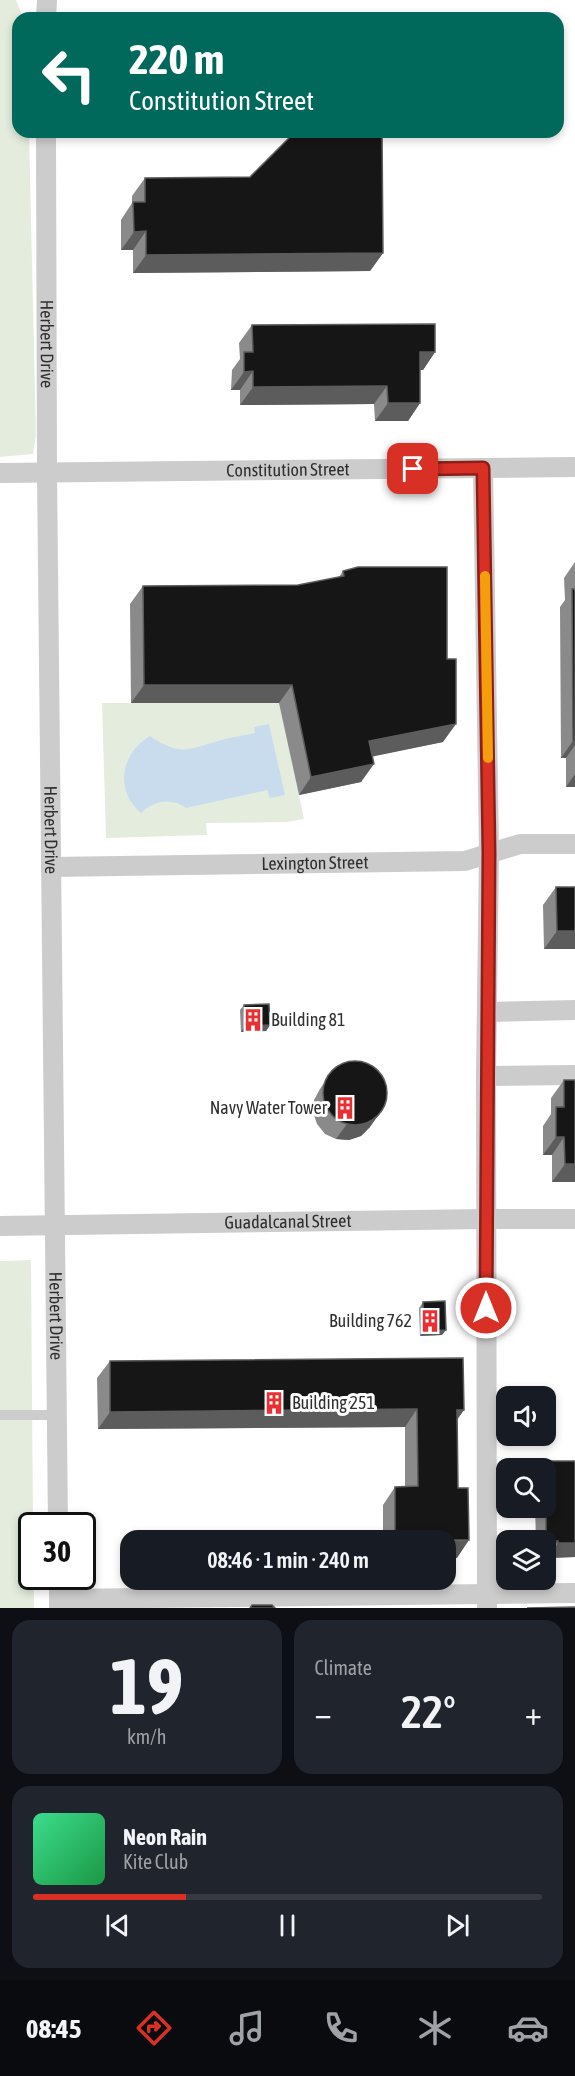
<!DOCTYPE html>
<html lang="en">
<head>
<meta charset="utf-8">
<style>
	:root { --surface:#171b24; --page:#20242c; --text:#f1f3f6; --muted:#9ea1a6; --line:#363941; --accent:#d93025 }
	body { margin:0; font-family:"Asap Condensed",sans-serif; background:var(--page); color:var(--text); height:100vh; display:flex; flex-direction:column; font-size:22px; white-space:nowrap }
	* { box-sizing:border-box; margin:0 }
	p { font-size:20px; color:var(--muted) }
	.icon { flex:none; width:33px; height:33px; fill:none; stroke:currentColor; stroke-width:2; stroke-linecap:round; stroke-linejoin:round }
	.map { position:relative; height:1608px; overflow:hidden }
	.panel { display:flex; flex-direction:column; gap:12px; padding:12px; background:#0d0f14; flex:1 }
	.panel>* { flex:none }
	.guide { position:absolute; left:12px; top:12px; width:552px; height:126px; border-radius:18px; box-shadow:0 3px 9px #0003; background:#00695c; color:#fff; overflow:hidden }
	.controls { position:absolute; left:496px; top:1386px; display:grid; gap:12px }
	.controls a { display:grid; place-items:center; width:60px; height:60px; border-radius:12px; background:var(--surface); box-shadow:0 3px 9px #0003; font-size:30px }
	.speed { position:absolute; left:18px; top:1512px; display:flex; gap:12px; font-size:30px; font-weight:700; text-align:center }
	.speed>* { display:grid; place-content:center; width:78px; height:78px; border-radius:50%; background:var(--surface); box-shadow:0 3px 9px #0003; line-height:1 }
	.speed .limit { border:3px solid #111; border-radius:9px; background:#fff; color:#111 }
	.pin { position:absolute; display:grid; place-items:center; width:51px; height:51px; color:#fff; margin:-26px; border-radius:12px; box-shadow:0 3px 9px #0006 }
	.me { position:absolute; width:66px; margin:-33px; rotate:0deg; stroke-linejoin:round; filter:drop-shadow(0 0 4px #0008) }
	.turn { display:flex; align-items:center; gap:21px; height:126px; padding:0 18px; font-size:27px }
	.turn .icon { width:78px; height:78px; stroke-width:2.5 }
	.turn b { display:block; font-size:42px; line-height:51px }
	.big { font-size:45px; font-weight:600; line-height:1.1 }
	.panel .card { flex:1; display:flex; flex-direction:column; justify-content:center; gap:9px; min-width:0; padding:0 21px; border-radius:18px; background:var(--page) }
	.panel .dial { align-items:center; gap:0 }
	.dial b { font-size:78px; line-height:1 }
	.song { display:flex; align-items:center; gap:18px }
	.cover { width:72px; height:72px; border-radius:9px; background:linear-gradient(135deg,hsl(150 70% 55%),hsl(140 70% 35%)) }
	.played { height:6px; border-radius:3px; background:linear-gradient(90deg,var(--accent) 30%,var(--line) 30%) }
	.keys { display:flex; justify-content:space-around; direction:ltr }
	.heat { display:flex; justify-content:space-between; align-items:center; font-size:33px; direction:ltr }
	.panel .tiles { flex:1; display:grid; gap:12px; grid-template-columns:1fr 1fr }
	.card:last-child { grid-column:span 2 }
	.trip { position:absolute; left:120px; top:1530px; width:336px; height:60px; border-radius:18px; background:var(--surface); box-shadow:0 3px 9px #0003; font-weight:600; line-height:60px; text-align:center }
	.menu { display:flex; height:96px; justify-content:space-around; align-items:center; background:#090b0e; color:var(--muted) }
	.menu .icon { width:42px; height:42px }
	.menu .on { color:var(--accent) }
	.menu b { font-size:27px; color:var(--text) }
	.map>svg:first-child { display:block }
	.green { fill:#e4eddd }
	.water { fill:#c9dced }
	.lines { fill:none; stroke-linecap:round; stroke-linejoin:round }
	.lane { stroke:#ccc; stroke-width:10 }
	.street { stroke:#ccc; stroke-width:20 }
	.wall { fill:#8a8a8a }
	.shaded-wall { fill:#5c5c5c }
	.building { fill:#161616; stroke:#5c5c5c; stroke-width:1.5 }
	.route-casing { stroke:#8d1f18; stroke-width:15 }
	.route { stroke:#d93025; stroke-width:10 }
	.slow { stroke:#f59e0b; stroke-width:10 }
	.labels { text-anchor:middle; stroke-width:6; stroke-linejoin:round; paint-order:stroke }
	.street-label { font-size:18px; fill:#2f2f2f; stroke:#fff }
	.poi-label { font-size:18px; fill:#2f2f2f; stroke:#fff; text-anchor:start }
</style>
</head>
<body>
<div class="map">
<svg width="575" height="1608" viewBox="0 0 575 1608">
	<rect width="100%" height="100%" fill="#fff"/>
	<g class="green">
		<polygon points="0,0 16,0 23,18 18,18 18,132 29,132 36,435 33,454 0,457"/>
		<polygon points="102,703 330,703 284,723 304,819 288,822 206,823 207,835 106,838"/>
		<polygon points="31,1260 33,1525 32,1526 32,1576 34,1577 34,1608 0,1608 0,1261"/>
	</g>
	<path class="water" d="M269 724 285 795 270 798 267 790 186 808C170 797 154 801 141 813 114 790 121 753 150 736 180 756 186 750 218 741 230 737 243 736 255 733L254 727Z"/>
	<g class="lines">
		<polyline class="lane" points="0,1415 57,1415"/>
		<g class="street">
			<polyline points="46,18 47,0"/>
			<path id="s1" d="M46 132 47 472 58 1526"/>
			<polyline points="483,468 489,853 486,1076 487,1608"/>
			<path id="s2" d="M0 473 575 467"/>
			<path id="s3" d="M51 867 465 861 520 844H575"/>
			<polyline points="487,1012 575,1010"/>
			<polyline points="486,1076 575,1075"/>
			<path id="s4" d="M0 1226 486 1219H575"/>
			<polyline points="59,1576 59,1608"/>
			<polyline points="59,1599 575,1593"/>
		</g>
	</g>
	<g class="wall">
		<polygon points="292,132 382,132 383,253 370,271 133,273 133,250 121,250 121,220 132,203 132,196 145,178 250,177 292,135"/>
		<polygon points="252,325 435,352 423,370 420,370 420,403 408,421 375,421 374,404 240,405 240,390 231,390 232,370 240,359 239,343"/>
		<polygon points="575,562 575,787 566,787 566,758 561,758 560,607 565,600 564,578"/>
		<polygon points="343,571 443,742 372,756 361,782 299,795 279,703 131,703 130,604 143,586 298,585 339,577"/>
		<polygon points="556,887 575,887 575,949 544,949 543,905"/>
		<polygon points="244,1005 270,1025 266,1031 241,1032 240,1010"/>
		<polygon points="330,1074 370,1127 361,1136 349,1140 336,1139 325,1134 317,1124 313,1112 314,1100 320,1089"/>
		<polygon points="564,1080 575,1182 552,1182 552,1155 543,1155 543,1126 551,1114 551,1098"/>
		<polygon points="423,1302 442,1335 420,1336 419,1308"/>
		<polygon points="110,1361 464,1410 457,1419 457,1558 446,1540 383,1540 383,1505 395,1487 405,1487 405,1427 98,1429 97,1378"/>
		<polygon points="545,1461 575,1557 548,1558 548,1556 546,1556 546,1540 536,1540 535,1508 546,1508 546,1468 540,1468"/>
	</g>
	<g class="shaded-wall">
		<polygon points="146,231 133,250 121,250 134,232"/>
		<polygon points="383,253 370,271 133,273 146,255"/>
		<polygon points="420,352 435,352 423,370 407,370"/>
		<polygon points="253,371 240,390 231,390 244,372"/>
		<polygon points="387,386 374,404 240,405 253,387"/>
		<polygon points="388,403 420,403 408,421 375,421"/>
		<polygon points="144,685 292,685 279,703 131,703"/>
		<polygon points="456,724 443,742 356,760 369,741"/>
		<polygon points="573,741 575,741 575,745 566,758 561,758"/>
		<polygon points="374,764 361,782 299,795 311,777"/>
		<polygon points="575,774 575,787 566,787"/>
		<polygon points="557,931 575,931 575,949 544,949"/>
		<polygon points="270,1025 266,1031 241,1032 245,1026"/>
		<polygon points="380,1113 370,1127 361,1136 349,1140 336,1139 347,1124"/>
		<polygon points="556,1137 564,1137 552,1155 543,1155"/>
		<polygon points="565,1164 575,1164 575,1182 552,1182"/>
		<polygon points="446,1330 442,1335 420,1336 424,1331"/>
		<polygon points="417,1409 405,1427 98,1429 110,1412"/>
		<polygon points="457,1410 464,1410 452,1427"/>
		<polygon points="469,1540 457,1558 446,1558 446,1541"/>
		<polygon points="546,1541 558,1541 548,1556 546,1556"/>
		<polygon points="558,1543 575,1543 575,1557 548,1558"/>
	</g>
	<g class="building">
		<rect x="327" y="16" width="29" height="2"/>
		<polygon points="295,132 382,132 383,253 146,255 146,231 134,232 133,202 145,202 145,178 250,177"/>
		<polygon points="435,324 435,352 420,352 420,403 388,403 387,386 253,387 253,371 244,372 244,352 253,352 252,325"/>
		<polygon points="358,567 447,567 447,659 456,659 456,724 369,741 374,764 311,777 292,685 144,685 143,586 298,585 344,576 343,571"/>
		<polygon points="572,589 575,589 575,741 573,741"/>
		<polygon points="556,887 575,887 575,931 557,931"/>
		<polygon points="269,1004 270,1025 245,1026 244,1005"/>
		<circle cx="355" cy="1093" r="32"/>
		<polygon points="564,1080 575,1080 575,1164 565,1164 564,1137 556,1137 556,1107 564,1107"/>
		<polygon points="445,1301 446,1330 424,1331 423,1302"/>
		<polygon points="463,1358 464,1410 457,1410 458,1488 468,1488 469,1540 395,1540 395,1487 418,1486 417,1409 110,1412 110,1361"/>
		<polygon points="545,1461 575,1461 575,1543 558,1543 558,1541 546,1541 546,1468 545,1468"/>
		<polygon points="252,1605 272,1605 275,1608 250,1608"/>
		<polygon points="575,1607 575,1608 527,1608"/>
	</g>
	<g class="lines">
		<g class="route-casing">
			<polyline id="route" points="413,469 483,468 489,853 486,1308"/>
		</g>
		<use href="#route" class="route"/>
		<polyline class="slow" points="485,576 488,758"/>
	</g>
	<defs>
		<g id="building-bare" transform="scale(1.8)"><path d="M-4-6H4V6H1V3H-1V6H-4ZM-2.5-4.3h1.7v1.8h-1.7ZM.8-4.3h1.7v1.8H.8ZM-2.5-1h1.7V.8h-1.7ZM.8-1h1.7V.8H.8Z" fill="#e92f31" stroke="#fff" stroke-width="2.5" paint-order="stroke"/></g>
	</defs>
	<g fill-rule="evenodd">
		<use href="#building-bare" x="253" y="1020"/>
		<use href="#building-bare" x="345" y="1108"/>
		<use href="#building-bare" x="430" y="1321"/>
		<use href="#building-bare" x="274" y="1403"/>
	</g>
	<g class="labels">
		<g class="street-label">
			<text dy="6" stroke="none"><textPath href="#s1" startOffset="212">Herbert Drive</textPath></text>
			<text dy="6" stroke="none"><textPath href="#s2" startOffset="288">Constitution Street</textPath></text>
			<text dy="6" stroke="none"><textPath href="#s1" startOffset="698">Herbert Drive</textPath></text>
			<text dy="6" stroke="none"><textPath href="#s3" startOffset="264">Lexington Street</textPath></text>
			<text dy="6" stroke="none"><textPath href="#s4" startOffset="288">Guadalcanal Street</textPath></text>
			<text dy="6" stroke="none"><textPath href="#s1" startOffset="1184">Herbert Drive</textPath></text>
		</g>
		<g class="poi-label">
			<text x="271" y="1026">Building 81</text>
			<text x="327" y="1114" text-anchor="end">Navy Water Tower</text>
			<text x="412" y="1327" text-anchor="end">Building 762</text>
			<text x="292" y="1409">Building 251</text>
		</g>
	</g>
</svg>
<div class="controls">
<a><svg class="icon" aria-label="sound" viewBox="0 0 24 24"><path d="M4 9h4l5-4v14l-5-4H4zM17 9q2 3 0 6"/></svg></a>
<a><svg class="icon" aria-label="search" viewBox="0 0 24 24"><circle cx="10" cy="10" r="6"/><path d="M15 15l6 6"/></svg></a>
<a><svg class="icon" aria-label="layers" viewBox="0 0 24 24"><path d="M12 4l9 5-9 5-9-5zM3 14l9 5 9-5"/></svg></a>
</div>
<div class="speed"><div class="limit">30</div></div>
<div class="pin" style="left:413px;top:469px;background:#d93025"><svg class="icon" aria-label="arrive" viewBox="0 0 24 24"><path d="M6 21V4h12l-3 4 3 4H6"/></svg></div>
<svg class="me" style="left:486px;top:1308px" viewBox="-20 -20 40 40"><circle r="17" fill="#d93025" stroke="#fff" stroke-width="3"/><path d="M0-11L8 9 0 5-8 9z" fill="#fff"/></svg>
<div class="trip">08:46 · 1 min · 240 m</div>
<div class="guide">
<div class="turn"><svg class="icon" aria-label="left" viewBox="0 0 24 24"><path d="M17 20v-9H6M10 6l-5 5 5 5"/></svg><div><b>220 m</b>Constitution Street</div></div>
</div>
</div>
<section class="panel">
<div class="tiles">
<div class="card dial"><b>19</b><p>km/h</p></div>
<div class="card"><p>Climate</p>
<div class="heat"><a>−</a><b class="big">22°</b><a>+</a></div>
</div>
<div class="card">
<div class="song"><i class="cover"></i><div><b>Neon Rain</b><p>Kite Club</p></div></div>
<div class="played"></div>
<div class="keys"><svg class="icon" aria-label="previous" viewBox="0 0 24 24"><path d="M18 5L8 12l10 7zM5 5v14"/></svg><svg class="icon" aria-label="pause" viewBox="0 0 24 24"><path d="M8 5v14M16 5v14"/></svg><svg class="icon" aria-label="next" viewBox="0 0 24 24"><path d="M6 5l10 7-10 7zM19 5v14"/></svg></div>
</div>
</div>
</section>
<nav class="menu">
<b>08:45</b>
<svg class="icon on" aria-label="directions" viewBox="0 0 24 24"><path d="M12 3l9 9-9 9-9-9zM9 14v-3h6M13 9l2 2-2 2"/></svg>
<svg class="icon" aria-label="music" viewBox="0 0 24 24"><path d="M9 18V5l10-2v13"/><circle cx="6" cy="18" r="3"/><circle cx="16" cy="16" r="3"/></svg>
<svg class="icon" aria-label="phone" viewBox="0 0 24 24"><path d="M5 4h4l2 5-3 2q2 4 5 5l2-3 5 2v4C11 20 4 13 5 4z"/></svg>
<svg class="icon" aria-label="climate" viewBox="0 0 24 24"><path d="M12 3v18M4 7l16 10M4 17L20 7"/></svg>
<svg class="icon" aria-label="car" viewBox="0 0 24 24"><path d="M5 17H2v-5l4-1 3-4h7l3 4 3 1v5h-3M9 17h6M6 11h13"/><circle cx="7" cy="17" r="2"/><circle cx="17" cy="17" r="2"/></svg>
</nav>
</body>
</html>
